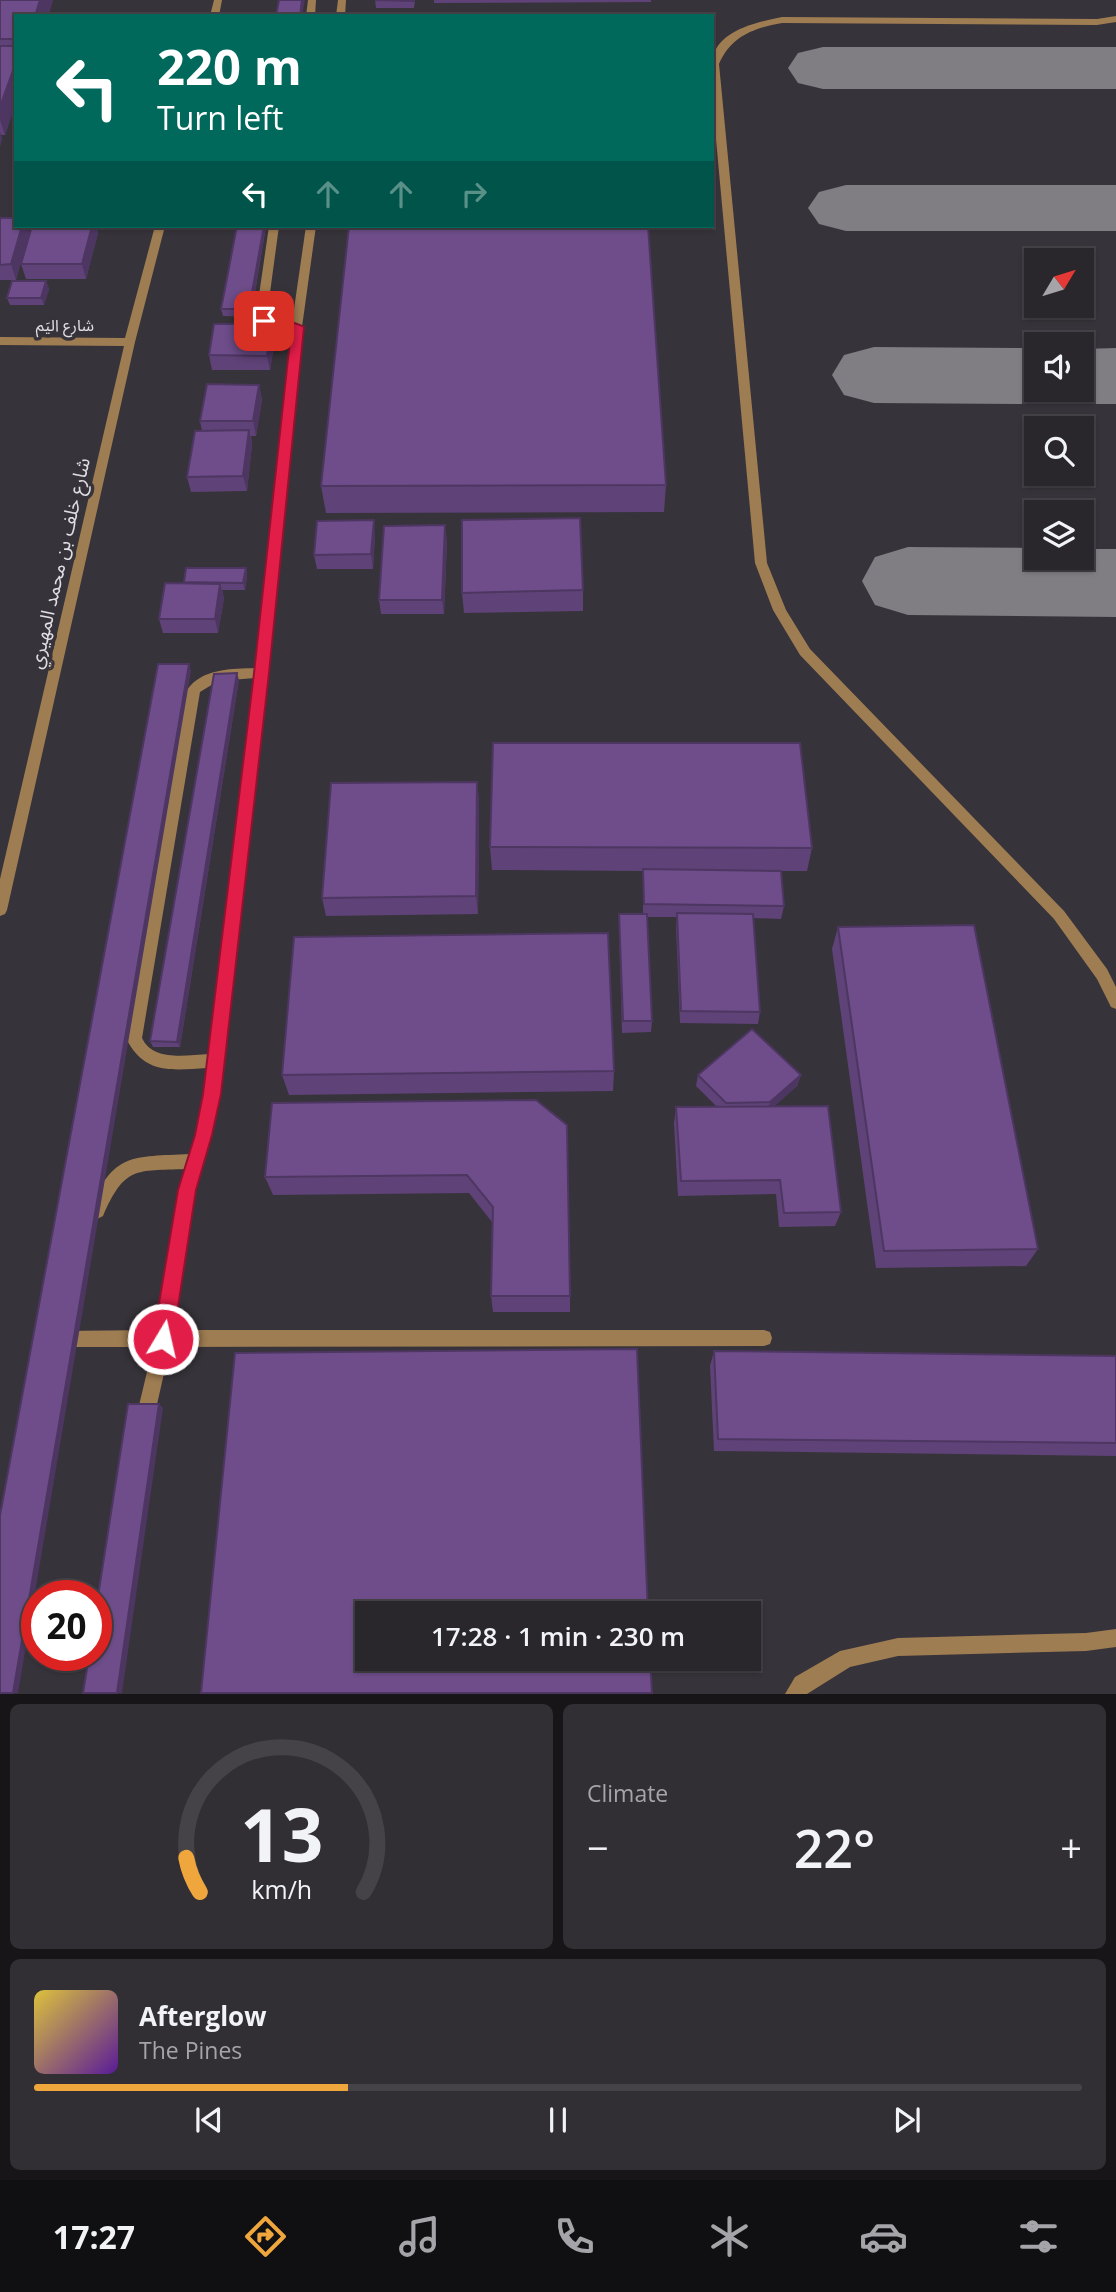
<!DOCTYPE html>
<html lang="en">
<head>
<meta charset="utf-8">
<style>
	:root { --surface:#29262c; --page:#312e34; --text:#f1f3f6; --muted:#a5a5a9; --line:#454348; --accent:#efa73d }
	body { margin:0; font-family:"Open Sans","Noto Sans Arabic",sans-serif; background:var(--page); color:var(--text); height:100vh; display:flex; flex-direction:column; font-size:26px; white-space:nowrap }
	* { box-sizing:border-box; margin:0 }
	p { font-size:23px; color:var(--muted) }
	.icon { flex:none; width:38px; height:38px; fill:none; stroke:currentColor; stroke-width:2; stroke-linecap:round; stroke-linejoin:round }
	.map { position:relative; height:1694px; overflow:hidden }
	.details { display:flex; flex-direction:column; gap:10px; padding:10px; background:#171518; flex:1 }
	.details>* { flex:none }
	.banner { position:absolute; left:14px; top:14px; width:700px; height:214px; border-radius:0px; box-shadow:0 2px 5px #0004,0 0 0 2px var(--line); background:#00695c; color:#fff; overflow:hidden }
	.needle { width:46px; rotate:52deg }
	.controls { position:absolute; left:1024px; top:248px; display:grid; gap:14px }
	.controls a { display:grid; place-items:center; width:70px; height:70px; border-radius:0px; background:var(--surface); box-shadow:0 2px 5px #0004,0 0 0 2px var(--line); font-size:35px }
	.speed { position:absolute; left:21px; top:1580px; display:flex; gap:14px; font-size:35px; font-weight:700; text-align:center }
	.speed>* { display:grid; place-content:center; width:91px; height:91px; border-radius:50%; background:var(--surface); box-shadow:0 2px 5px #0004,0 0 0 2px var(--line); line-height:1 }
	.speed .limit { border:10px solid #d22; background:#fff; color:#111 }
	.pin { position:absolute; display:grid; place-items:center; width:60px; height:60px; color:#fff; margin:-30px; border-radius:14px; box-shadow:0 4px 10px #0006 }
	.me { position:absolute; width:77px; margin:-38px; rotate:9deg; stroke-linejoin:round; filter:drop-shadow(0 0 5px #0008) }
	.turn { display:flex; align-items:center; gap:24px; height:147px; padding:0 28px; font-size:32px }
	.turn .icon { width:91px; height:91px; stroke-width:2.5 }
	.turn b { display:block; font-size:49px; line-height:60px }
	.lanes { display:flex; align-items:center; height:66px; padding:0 28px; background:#0003; justify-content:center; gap:35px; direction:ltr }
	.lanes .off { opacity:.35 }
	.big { font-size:52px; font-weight:600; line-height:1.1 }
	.details .widget { flex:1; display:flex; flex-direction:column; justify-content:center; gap:10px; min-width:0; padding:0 24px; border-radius:10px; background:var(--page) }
	.details .dial { align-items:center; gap:0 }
	.dial svg { height:182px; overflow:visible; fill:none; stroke:var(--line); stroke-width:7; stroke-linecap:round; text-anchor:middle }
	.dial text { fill:var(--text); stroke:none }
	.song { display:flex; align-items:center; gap:21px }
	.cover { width:84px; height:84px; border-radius:10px; background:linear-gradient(135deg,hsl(50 70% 55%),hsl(270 70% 35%)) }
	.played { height:7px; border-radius:4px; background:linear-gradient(90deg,var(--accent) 30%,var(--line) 30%) }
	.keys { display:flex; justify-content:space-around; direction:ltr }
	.heat { display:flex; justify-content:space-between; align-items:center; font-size:38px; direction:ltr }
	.details .tiles { flex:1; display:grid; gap:10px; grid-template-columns:1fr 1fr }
	.widget:last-child { grid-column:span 2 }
	.trip { position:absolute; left:355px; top:1601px; width:406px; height:70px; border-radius:0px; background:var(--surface); box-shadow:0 2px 5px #0004,0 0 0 2px var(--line); font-weight:600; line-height:70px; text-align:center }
	.tabs { display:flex; height:112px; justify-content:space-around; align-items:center; background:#100f12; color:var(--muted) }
	.tabs .icon { width:49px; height:49px }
	.tabs .on { color:var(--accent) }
	.tabs b { font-size:32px; color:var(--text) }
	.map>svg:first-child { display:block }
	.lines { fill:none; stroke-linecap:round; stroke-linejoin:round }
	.taxiway { fill:#807d83; fill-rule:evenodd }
	.lane { fill:#9f7d52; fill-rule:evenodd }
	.street { fill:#9f7d52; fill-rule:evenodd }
	.wall { fill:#5f4277 }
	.shaded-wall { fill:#4d3661 }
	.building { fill:#6e4d8a; stroke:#4d3661; stroke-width:2 }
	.route { fill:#e11d48; stroke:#92132f; stroke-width:2 }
	.labels { text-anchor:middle; stroke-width:7; stroke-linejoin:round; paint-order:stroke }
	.far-street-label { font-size:16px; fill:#e0dee2; stroke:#37333a }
	.street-label { font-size:19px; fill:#e0dee2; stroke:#37333a }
</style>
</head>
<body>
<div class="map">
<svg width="1116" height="1694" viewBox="0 0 1116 1694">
	<rect width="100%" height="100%" fill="#37333a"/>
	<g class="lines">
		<g class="taxiway">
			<polygon points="823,47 1116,47 1116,89 823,89 798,83 788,68 798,53"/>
			<polygon points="846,185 1116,185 1116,231 846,231 819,224 808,208 819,192"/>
			<polygon points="874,347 1036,348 1036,390 1082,390 1082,349 1116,348 1116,404 1082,404 1059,397 1036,404 874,403 844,395 832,375 844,355"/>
			<polygon points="908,547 1036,548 1036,558 1082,558 1082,549 1116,549 1116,617 908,615 875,605 862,581 875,557"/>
		</g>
		<g class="lane">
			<polygon points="308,0 316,0 315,16 306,16"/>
			<polygon points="338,0 346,0 345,16 336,16"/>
			<path d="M1116 16V22L1097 25 782 23C754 28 731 36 719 64L767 563 786 610 810 649 1064 911 1107 969 1116 987V1009L1111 1007 1097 979 1054 919 800 655 773 610 755 563 712 96C712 84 709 68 713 57 720 29 759 22 782 17L1097 19Z"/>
			<path d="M269 226H279L267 315 273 322 292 323 306 226H316L302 327 268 673 220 1094 212 1135 195 1190 173 1330H764L770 1332 772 1338 770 1344 764 1346 170 1347 153 1422 150 1428 144 1431 138 1428 135 1422 153 1347H59L53 1345 51 1339 53 1333 59 1331 156 1330 179 1190 186 1169C135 1171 125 1166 103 1216L97 1219 91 1216 89 1211C113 1152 132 1157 190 1154L196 1135 207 1068C172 1070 144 1075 126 1038L187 690C202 668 232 669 256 668L291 330 266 327 256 316ZM255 678 209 1054C187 1055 153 1062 142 1038L200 692 218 681Z"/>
			<polygon points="1116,1629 1116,1647 1086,1651 898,1656 850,1667 807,1694 785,1694 795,1677 840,1651 898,1638 1086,1633"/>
		</g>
		<g class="street">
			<polygon points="214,0 222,0 219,16 210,16"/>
			<polygon points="155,226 165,226 135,342 7,910 5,914 0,916 0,879 124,346 0,345 0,337 125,338"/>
		</g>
	</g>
	<g class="wall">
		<polygon points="0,0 53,0 48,16 16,16 16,102 5,135 1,135 2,139 0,146"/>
		<polygon points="375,0 415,0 414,8 376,8"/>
		<polygon points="434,0 651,0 651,2 434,3"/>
		<polygon points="0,218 16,226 27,226 29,233 16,280 0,280"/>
		<polygon points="32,226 96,226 98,233 86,279 26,279 21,264"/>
		<polygon points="237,226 266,226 251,317 223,316 221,309"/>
		<polygon points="46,281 49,289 44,305 10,305 7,298"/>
		<polygon points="272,324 275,339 270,370 212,370 209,355"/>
		<polygon points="259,385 262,400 256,436 251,436 252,445 247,491 191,492 187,477 202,431 200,421"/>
		<polygon points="666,485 664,512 326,513 321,486"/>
		<polygon points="375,535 373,569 317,569 314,555"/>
		<polygon points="447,540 444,614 381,614 379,600"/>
		<polygon points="246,568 247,576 245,590 222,590 224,598 218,633 163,633 159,619 184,583 184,582"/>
		<polygon points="583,590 583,611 464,613 462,593"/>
		<polygon points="239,680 180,1047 153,1047 150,1041"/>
		<polygon points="477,782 479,801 478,914 326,916 322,898"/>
		<polygon points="490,847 812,848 807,871 765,871 784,906 781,919 753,918 760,1012 758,1024 680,1023 676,926 677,917 647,917 652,1021 651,1032 622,1033 619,927 619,914 643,914 643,871 492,870"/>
		<polygon points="838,927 1038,1249 1026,1266 876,1268 832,949"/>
		<polygon points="614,1071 613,1091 289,1095 282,1075"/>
		<polygon points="698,1075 801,1075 797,1086 774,1106 841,1212 835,1226 779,1227 776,1194 678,1196 674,1123 676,1107 717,1107 696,1086"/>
		<polygon points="536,1100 570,1296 570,1312 493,1312 491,1296 492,1222 469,1193 273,1195 265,1177"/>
		<polygon points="714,1351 1116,1356 1116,1456 714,1451 710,1366"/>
	</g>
	<g class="shaded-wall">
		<polygon points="40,0 53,0 48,16 35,16"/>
		<polygon points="302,0 305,0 302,16 300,16"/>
		<polygon points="16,62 16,102 5,135 0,120 0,107"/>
		<polygon points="0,132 2,139 0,146"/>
		<polygon points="22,226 27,226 29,233 16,280 11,264"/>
		<polygon points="92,226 96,226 98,233 86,279 82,264"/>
		<polygon points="264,226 266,226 251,317 249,309"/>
		<polygon points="46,281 49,289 44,305 41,298"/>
		<polygon points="272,324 275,339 270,370 267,356"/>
		<polygon points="259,385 262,400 256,436 253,421"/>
		<polygon points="249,430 252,445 247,491 243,476"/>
		<polygon points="374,520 375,535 373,569 371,554"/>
		<polygon points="445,525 447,540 444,614 442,600"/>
		<polygon points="246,568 247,576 245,590 243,583"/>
		<polygon points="220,584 224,598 218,633 215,619"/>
		<polygon points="189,664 191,671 18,1693 13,1693"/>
		<polygon points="237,673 239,680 180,1047 177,1042"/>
		<polygon points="477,782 479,801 478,914 476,896"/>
		<polygon points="801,1075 797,1086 767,1113 770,1102"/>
		<polygon points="159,1404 163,1408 122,1693 117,1693"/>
	</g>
	<g class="building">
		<polygon points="0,0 40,0 35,16 16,16 16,39 0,39"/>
		<polygon points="279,0 302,0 300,16 276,16"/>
		<polygon points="375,0 414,0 414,1"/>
		<polygon points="0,46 16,46 16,62 0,107"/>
		<polygon points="0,218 16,218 16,226 22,226 11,264 0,265"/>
		<polygon points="32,226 92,226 82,264 21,264"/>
		<polygon points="237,226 264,226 249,309 221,309"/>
		<polygon points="349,226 648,226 666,485 321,486"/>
		<polygon points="12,281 46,281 41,298 7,298"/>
		<polygon points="214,324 272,324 267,356 209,355"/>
		<polygon points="207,384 259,385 253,421 200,421"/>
		<polygon points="249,430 243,476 187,477 195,431"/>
		<polygon points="580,518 583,590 462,593 462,520"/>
		<polygon points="374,520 371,554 314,555 317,521"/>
		<polygon points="445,525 442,600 379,600 384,526"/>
		<polygon points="186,568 246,568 243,583 184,582"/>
		<polygon points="165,583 220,584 215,619 159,619"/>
		<polygon points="158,664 189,664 13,1693 0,1693 0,1515"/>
		<polygon points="237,673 177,1042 150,1041 214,674"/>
		<polygon points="493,743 800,743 812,848 490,847"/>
		<polygon points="477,782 476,896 322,898 331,783"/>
		<polygon points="643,869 781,871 784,906 644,904"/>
		<polygon points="677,913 753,914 760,1012 681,1011"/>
		<polygon points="619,914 647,914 652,1021 623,1021"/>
		<polygon points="974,925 1038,1249 884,1251 838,927"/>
		<polygon points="608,933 614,1071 282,1075 294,937"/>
		<polygon points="752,1029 801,1075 770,1102 726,1103 698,1075"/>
		<polygon points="536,1100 567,1125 570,1296 491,1296 493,1207 467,1175 265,1177 272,1103"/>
		<polygon points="828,1106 841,1212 784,1213 780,1180 681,1181 676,1107"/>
		<polygon points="637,1349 648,1614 368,1614 368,1659 650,1659 652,1693 201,1693 235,1353"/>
		<polygon points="714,1351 1116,1356 1116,1443 718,1439"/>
		<polygon points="128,1404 159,1404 117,1693 83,1693 89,1656 96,1656 96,1609"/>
	</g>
	<path class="route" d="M264 317C276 321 294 320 304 327L269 673 221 1094 212 1135 196 1190 173 1339 170 1346 163 1349 156 1346 153 1339 178 1190 195 1135 203 1094 254 673 291 331 265 328 257 321Z"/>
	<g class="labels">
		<g class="far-street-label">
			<text x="65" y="331">شارع اليَم</text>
		</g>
		<g class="street-label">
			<text transform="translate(59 563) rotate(-77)" y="7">شارع خلف بن محمد المهيري</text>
		</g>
	</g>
</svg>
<div class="controls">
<a><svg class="needle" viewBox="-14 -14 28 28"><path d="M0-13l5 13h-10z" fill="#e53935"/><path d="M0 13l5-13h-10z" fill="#a5a5a9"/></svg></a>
<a><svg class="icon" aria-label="sound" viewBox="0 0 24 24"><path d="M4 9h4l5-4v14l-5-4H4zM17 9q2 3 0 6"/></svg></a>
<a><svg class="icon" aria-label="search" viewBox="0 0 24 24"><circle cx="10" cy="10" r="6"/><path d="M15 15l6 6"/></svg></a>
<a><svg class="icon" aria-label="layers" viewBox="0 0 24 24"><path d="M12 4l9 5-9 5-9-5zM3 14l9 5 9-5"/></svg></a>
</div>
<div class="speed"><div class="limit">20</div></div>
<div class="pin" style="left:264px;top:321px;background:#d93025"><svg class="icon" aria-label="arrive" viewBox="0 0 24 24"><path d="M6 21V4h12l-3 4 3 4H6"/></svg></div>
<svg class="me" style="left:163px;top:1339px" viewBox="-20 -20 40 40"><circle r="17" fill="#e11d48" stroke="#fff" stroke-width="3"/><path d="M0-11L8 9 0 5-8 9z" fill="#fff"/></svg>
<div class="trip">17:28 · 1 min · 230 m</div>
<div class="banner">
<div class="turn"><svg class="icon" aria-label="left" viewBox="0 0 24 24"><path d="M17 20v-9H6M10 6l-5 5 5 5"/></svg><div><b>220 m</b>Turn left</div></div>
<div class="lanes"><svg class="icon" aria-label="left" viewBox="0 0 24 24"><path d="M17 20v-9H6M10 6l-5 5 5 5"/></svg><svg class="icon off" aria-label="ahead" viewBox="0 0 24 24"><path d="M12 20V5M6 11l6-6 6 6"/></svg><svg class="icon off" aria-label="ahead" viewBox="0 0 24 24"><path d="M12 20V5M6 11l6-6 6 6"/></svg><svg class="icon off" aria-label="right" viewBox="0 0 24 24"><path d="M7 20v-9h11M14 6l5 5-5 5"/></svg></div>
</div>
</div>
<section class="details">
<div class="tiles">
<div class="widget dial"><svg viewBox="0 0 100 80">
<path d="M14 69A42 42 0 1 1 86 69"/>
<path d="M14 69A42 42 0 0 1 8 54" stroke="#efa73d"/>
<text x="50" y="56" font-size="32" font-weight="700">13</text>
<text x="50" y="72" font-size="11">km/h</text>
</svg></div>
<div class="widget"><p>Climate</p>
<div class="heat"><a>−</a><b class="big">22°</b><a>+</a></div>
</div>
<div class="widget">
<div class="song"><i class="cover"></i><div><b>Afterglow</b><p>The Pines</p></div></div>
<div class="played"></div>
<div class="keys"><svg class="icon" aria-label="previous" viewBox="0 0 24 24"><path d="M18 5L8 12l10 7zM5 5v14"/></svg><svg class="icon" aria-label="pause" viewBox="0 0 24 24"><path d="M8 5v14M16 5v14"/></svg><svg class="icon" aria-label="next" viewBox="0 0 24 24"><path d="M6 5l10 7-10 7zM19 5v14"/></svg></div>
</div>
</div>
</section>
<nav class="tabs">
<b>17:27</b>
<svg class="icon on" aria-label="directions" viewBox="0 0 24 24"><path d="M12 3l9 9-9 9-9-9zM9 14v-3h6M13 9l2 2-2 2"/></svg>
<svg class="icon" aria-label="music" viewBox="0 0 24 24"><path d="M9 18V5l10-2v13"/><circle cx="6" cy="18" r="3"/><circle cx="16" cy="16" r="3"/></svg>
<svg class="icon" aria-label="phone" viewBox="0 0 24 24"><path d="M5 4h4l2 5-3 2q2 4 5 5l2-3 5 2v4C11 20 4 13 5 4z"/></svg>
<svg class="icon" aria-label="climate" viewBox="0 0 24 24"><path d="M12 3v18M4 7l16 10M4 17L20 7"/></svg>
<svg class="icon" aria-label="car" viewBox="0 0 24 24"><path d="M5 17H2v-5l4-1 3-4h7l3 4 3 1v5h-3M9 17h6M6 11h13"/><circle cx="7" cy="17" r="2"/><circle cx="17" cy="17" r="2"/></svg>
<svg class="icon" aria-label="filters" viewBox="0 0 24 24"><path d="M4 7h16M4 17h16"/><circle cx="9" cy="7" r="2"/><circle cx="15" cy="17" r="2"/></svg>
</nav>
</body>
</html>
